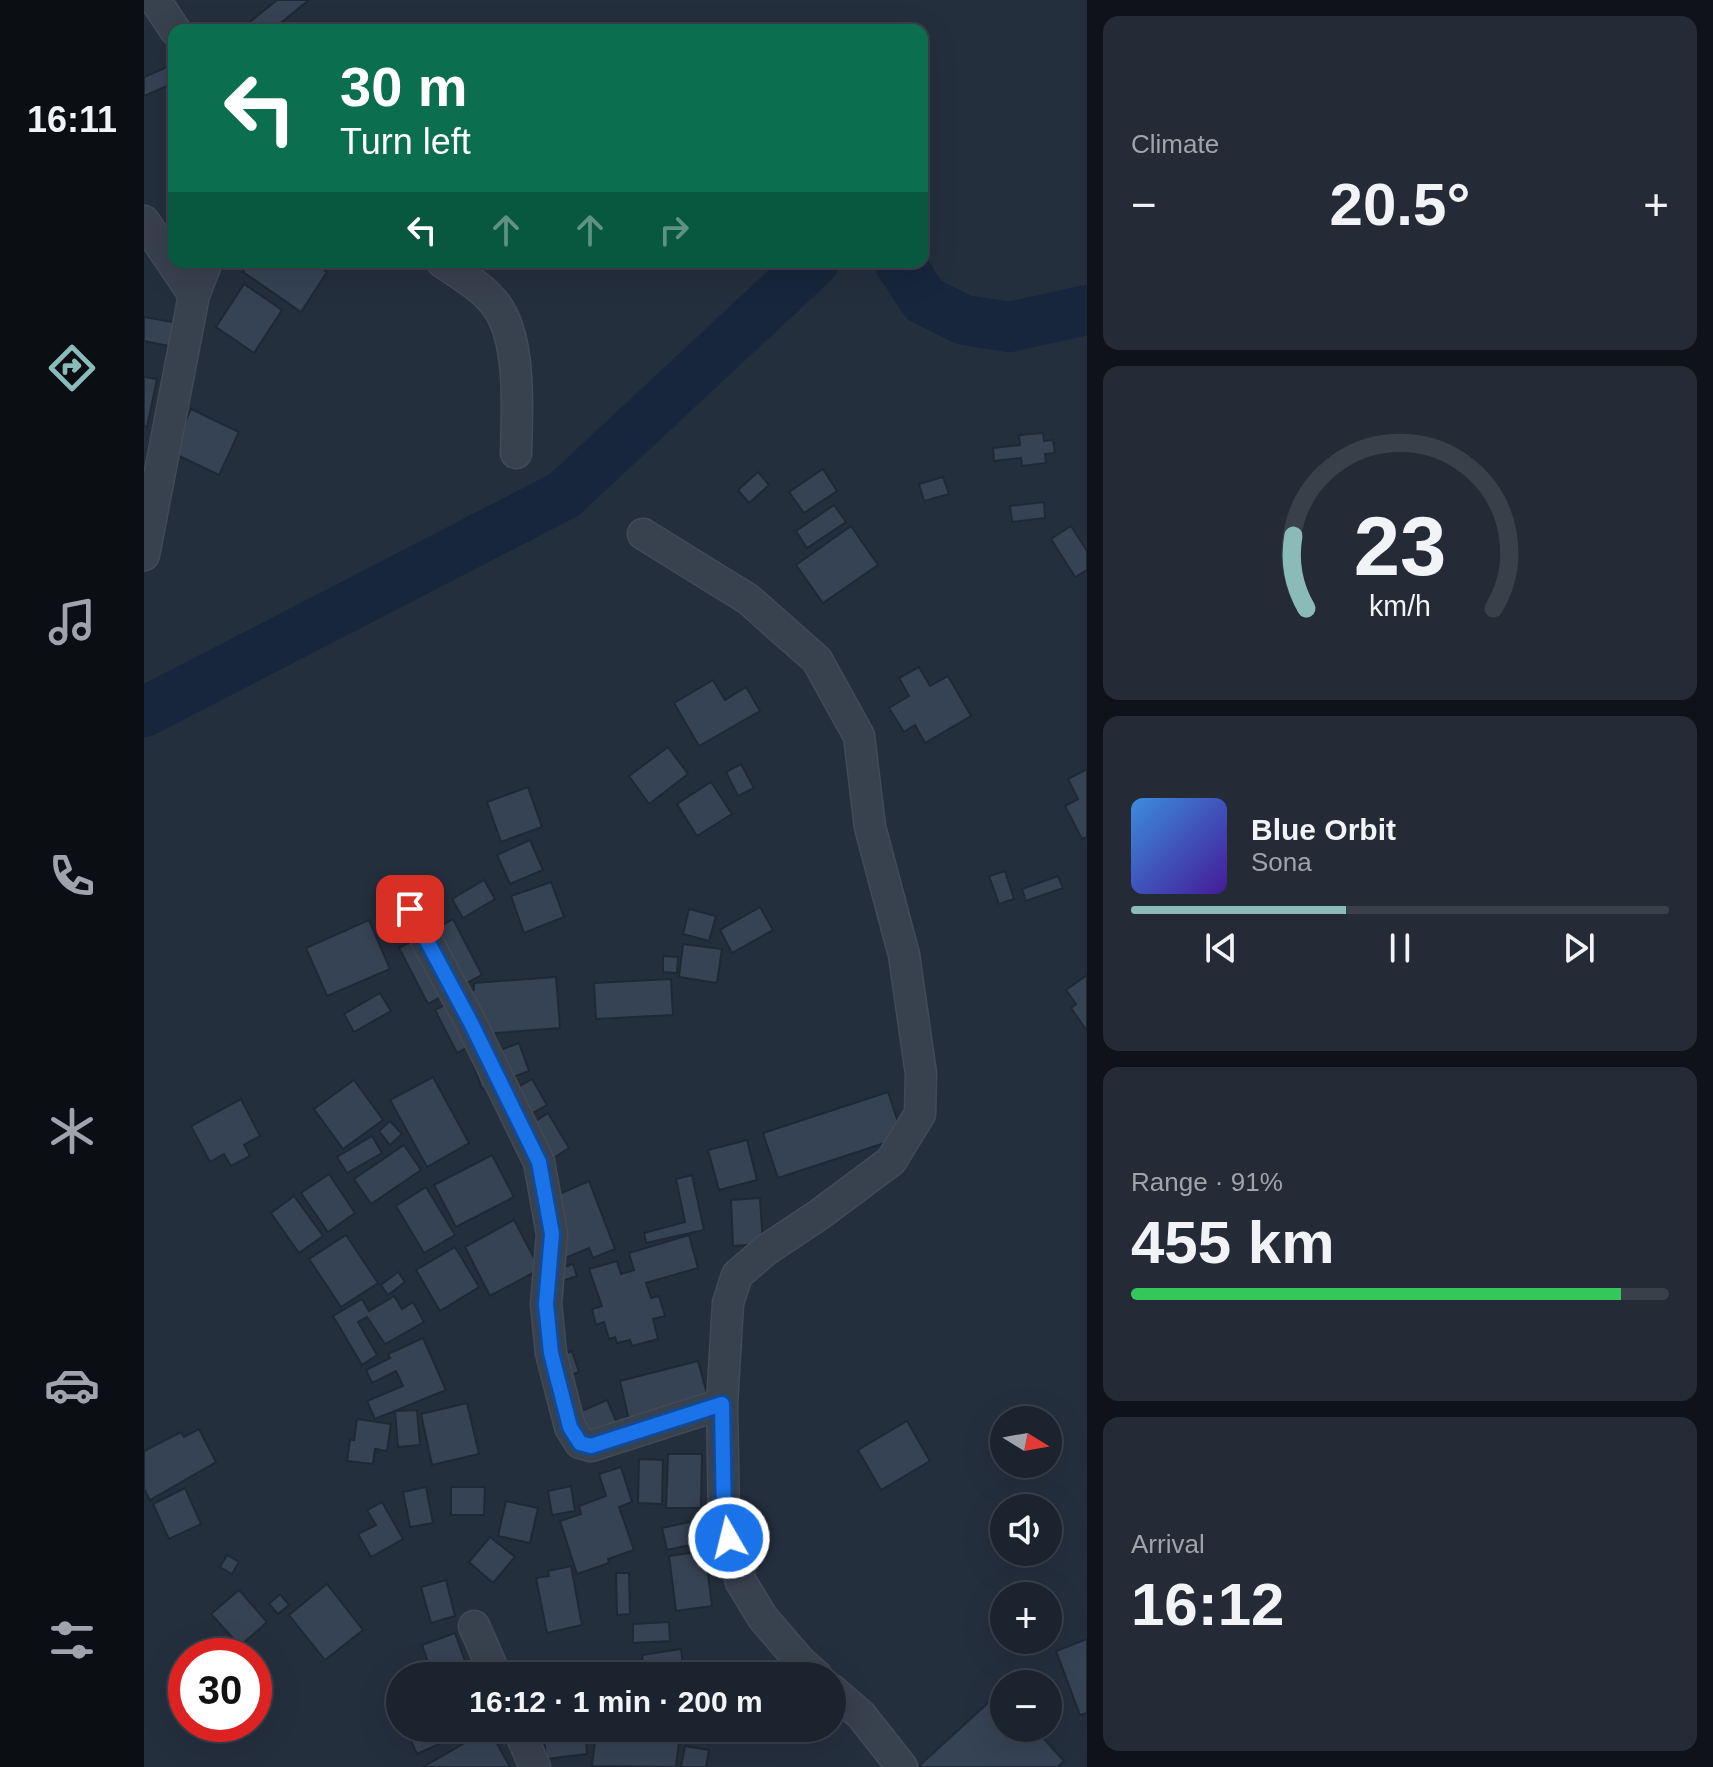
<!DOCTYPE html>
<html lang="en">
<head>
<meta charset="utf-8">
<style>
	:root { --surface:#1b232e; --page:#242b36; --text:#f1f3f6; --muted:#a0a4aa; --line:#39404a; --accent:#8bbbb9 }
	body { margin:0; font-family:Helvetica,sans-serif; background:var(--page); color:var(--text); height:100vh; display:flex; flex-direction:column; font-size:30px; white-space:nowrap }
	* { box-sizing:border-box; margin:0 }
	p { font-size:26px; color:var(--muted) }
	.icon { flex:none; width:44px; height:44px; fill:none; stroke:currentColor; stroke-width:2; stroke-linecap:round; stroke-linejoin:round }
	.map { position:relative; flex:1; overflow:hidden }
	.side { display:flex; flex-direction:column; gap:16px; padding:16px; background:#0f1319; width:626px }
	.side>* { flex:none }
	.top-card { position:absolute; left:24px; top:24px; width:760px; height:244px; border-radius:16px; box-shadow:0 8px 32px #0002,0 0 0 2px var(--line); background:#0b6e4f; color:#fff; overflow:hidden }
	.needle { width:52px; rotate:101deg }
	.fabs { position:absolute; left:846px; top:1406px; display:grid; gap:16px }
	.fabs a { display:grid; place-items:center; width:72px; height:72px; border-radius:50%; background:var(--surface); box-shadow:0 8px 32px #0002,0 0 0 2px var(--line); font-size:40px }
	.speed { position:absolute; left:24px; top:1638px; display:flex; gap:16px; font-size:40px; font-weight:700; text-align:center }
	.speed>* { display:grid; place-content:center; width:104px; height:104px; border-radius:50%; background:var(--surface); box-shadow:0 8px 32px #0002,0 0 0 2px var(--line); line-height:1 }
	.speed .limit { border:12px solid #d22; background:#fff; color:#111 }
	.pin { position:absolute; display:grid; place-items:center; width:68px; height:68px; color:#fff; margin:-34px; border-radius:16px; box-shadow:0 4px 12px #0006 }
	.me { position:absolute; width:88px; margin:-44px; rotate:352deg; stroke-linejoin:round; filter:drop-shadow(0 0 6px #0008) }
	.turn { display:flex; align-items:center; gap:28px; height:168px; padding:0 40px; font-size:36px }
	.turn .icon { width:104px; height:104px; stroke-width:2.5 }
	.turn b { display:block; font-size:56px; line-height:68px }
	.lanes { display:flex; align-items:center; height:76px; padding:0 40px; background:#0003; justify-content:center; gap:40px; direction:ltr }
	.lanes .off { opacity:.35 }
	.big { font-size:60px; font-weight:600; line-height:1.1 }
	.side .card { flex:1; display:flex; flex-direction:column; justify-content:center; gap:12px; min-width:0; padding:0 28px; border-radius:16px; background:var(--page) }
	.side .dial { align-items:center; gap:0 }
	.dial svg { height:208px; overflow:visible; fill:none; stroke:var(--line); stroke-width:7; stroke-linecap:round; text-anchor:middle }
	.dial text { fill:var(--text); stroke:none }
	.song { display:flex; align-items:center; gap:24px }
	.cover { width:96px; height:96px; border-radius:12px; background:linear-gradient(135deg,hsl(210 70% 55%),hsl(260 70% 35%)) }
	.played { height:8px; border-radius:4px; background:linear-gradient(90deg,var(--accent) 40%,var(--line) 40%) }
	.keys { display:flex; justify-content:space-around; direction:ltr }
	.heat { display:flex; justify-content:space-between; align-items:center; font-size:44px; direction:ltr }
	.charge { height:12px; border-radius:6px; background:linear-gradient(90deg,#34c759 91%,var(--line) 0) }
	.trip { position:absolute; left:242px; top:1662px; width:460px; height:80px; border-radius:40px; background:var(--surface); box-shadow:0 8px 32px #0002,0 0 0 2px var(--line); font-weight:600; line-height:80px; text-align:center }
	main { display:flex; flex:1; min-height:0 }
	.menu { display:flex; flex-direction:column; width:144px; justify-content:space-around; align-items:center; background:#0b0e12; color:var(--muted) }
	.menu .icon { width:56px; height:56px }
	.menu .current { color:var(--accent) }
	.menu b { font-size:36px; color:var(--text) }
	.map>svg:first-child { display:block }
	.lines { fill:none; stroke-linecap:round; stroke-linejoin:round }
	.river { stroke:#17263c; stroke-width:50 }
	.building { fill:#364354; stroke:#1f2835; stroke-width:2 }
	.street-casing { stroke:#414a57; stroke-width:33 }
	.street { stroke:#38414e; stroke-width:30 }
	.route-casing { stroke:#114b97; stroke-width:20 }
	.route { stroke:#1a73e8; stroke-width:14 }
</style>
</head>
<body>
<main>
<nav class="menu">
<b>16:11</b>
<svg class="icon current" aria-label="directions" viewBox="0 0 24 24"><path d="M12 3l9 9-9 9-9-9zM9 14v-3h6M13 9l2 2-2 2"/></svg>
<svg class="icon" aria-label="music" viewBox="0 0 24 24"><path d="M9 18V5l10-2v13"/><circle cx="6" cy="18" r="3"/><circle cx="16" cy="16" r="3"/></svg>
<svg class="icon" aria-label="phone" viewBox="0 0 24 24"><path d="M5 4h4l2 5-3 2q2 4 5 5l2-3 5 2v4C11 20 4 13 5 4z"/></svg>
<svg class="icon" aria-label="climate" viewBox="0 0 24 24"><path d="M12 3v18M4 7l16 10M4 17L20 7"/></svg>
<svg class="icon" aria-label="car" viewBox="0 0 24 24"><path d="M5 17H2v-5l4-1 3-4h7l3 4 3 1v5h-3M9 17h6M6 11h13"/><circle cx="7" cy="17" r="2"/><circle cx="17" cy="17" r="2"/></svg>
<svg class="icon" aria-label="filters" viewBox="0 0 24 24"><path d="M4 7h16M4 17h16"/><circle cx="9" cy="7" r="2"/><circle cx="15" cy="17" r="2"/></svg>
</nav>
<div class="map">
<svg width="943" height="1767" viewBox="0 0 943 1767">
	<rect width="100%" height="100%" fill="#242f3e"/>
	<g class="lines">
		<g class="river">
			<polyline points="755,262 780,300 820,320 865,327 943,310"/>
			<polyline points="0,712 420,495 670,262"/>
		</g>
	</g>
	<g class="building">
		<polygon points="133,0 165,0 128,30 107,30 102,25"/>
		<polygon points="30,64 30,83 0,96 0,77"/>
		<polygon points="106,262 168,262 183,272 157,312 99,272"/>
		<polygon points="100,284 138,310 110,353 72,327"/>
		<polygon points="0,317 40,324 35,348 0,341"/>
		<polygon points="0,377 13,379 3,427 0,426"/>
		<polygon points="47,409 95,432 75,475 27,452"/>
		<polygon points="899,433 900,441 909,440 911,453 901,454 902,463 878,466 877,458 850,461 849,448 876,445 875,435"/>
		<polygon points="679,469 693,491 660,513 645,492"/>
		<polygon points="614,472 625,485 605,503 594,490"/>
		<polygon points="799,477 805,494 780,501 775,484"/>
		<polygon points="900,502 901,518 868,522 866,506"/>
		<polygon points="690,505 702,522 663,548 652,531"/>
		<polygon points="707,526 734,565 679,603 652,565"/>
		<polygon points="927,526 943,551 943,570 931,577 907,539"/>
		<polygon points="775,667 786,686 804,676 827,716 781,743 771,725 760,732 745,708 765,696 755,678"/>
		<polygon points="569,680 581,700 602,687 616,711 555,746 530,703"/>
		<polygon points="524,747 544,774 505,804 485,776"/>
		<polygon points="597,764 610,788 594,796 582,772"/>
		<polygon points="943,769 943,837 938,839 921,806 934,799 924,779"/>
		<polygon points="567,782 588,814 553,836 533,804"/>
		<polygon points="384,787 398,827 357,842 343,802"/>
		<polygon points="386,840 399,870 366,884 353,855"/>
		<polygon points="861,871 870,899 855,904 845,876"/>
		<polygon points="914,876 919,888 882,901 878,889"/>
		<polygon points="340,880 351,899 319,918 308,899"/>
		<polygon points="407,882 420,917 380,933 367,896"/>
		<polygon points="616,907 629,930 588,953 576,930"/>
		<polygon points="545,909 572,916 565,941 539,934"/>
		<polygon points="309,919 338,975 284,1004 255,948"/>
		<polygon points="225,920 246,969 183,996 162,948"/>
		<polygon points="539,944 578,949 573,983 535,977"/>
		<polygon points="519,956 534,957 533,973 519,972"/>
		<polygon points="943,975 943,1031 927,1008 932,1004 922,990"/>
		<polygon points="412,977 416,1028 352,1033 313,1053 291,1010 330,990 330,983"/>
		<polygon points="527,979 529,1015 452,1019 450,983"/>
		<polygon points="236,993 247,1011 210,1032 200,1014"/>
		<polygon points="375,1043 385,1071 338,1089 328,1061"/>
		<polygon points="289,1077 325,1143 283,1167 246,1100"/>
		<polygon points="388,1079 403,1105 367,1125 353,1099"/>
		<polygon points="210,1080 239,1120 199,1149 170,1109"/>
		<polygon points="744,1092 759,1137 634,1178 619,1133"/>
		<polygon points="97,1099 116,1136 100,1145 106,1156 87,1166 80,1154 66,1162 47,1126"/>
		<polygon points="404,1113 425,1148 388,1172 366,1138"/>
		<polygon points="246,1121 258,1134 246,1145 235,1131"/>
		<polygon points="228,1136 238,1153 203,1173 193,1157"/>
		<polygon points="603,1140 613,1180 575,1190 564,1150"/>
		<polygon points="260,1145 277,1170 227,1204 210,1179"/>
		<polygon points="348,1155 370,1197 312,1227 290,1185"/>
		<polygon points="185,1174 211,1213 184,1232 157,1193"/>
		<polygon points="548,1175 560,1230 502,1243 500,1233 541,1222 532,1179"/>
		<polygon points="445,1181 471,1249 449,1258 445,1248 414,1261 406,1198"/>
		<polygon points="282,1187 311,1235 280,1253 252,1206"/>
		<polygon points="150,1196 179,1236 155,1253 127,1213"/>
		<polygon points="616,1198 619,1244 589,1246 587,1200"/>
		<polygon points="370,1220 396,1269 346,1296 321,1247"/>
		<polygon points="202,1235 234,1283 197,1307 165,1259"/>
		<polygon points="545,1235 554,1268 502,1283 507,1298 515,1296 521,1316 509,1319 514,1339 488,1346 486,1340 473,1343 471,1337 465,1339 460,1322 452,1325 448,1309 458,1306 445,1269 473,1261 477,1274 490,1270 485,1253"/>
		<polygon points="311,1247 335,1287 296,1311 272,1270"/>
		<polygon points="429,1264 433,1276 412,1283 408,1271"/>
		<polygon points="254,1272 261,1282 244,1295 237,1285"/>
		<polygon points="250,1296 258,1309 269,1302 280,1322 241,1344 223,1317 214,1322 233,1355 218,1365 189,1316 218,1299 225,1311"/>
		<polygon points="279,1338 302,1390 231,1419 223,1401 259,1386 252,1371 228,1383 222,1370 246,1358 244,1354"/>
		<polygon points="428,1351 435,1372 414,1379 407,1359"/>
		<polygon points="554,1361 568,1412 488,1433 476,1381"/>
		<polygon points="463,1400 478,1435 441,1450 426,1416"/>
		<polygon points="323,1403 335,1454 288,1465 277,1414"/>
		<polygon points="273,1410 276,1445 254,1447 251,1411"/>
		<polygon points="213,1419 247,1424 243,1451 231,1449 229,1464 203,1461 206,1439 210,1440"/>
		<polygon points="763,1421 786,1461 737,1490 714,1450"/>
		<polygon points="55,1429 72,1462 6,1500 0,1489 0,1451 37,1432 40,1437"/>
		<polygon points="524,1454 558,1454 557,1508 522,1508"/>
		<polygon points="495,1459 519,1460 518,1504 494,1503"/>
		<polygon points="477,1467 488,1502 475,1507 490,1550 464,1559 465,1563 433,1574 416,1521 437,1514 435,1506 462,1496 455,1474"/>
		<polygon points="427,1486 431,1511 408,1515 404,1491"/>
		<polygon points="282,1487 289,1523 266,1527 259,1492"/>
		<polygon points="307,1487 341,1487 340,1515 307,1515"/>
		<polygon points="41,1488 57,1524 25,1539 9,1504"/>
		<polygon points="362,1501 394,1508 386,1543 354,1536"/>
		<polygon points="238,1502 259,1539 227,1557 214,1534 232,1525 223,1510"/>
		<polygon points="560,1519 565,1541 523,1550 518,1528"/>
		<polygon points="346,1537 371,1557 349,1583 325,1562"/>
		<polygon points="561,1551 568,1606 532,1611 525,1556"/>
		<polygon points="83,1555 95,1562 88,1574 76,1567"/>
		<polygon points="427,1566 438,1625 403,1633 392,1578 405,1576 404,1571"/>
		<polygon points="472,1573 485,1573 486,1614 473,1615"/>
		<polygon points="302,1580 311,1616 287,1623 277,1587"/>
		<polygon points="183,1584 219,1630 181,1660 145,1615"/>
		<polygon points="95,1590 123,1622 96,1646 67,1614"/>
		<polygon points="136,1594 145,1605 134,1614 125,1604"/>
		<polygon points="525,1622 526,1641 489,1643 489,1624"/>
		<polygon points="311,1633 325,1673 317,1676 289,1676 278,1645"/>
		<polygon points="943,1639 943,1713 936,1715 912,1651"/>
		<polygon points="537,1649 540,1676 501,1676 498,1655"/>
		<polygon points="857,1691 860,1694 860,1728 890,1728 920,1761 914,1767 774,1767"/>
		<polygon points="261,1728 331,1728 273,1754"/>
		<polygon points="345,1729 366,1767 279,1767"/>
		<polygon points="441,1729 443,1754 402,1759 400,1734"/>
		<polygon points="452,1733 535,1741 532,1767 448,1766"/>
		<polygon points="541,1746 565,1750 562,1767 537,1767"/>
	</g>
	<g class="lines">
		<g class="street-casing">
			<g id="street">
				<polyline points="11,0 31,30"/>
				<polyline points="0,221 50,295"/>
				<path d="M298 262C315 274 339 287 352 305 378 340 373 411 372 453"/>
				<polyline points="499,534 604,599 673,660 715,736 726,827 760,955 777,1074 776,1114 747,1161 676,1214 622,1250 593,1275 584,1303 578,1404 580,1517 597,1582 619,1618 656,1661 673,1676"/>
				<polyline points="0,555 50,295 63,262"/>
				<polyline points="266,909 327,1023 395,1162 408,1234 402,1304 407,1353 426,1427 436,1443 447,1446 578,1404"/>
				<polyline points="330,1626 352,1676"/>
				<polyline points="688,1690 717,1715 758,1767"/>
				<polyline points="374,1728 391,1767"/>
			</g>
		</g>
		<use href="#street" class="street"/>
	</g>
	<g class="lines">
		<g class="route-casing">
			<polyline id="route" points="266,909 327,1023 395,1162 408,1234 402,1304 407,1353 426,1427 436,1443 447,1446 578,1404 580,1517 585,1538"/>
		</g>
		<use href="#route" class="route"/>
	</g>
</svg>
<div class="fabs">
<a><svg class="needle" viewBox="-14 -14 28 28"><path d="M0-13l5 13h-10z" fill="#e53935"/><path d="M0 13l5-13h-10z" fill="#a0a4aa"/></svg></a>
<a><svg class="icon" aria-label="sound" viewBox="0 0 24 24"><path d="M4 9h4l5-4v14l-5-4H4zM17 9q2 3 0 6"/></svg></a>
<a>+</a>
<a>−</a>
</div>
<div class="speed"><div class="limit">30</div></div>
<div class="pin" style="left:266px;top:909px;background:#d93025"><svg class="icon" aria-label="arrive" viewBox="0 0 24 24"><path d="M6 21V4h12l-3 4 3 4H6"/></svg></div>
<svg class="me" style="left:585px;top:1538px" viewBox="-20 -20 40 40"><circle r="17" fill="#1a73e8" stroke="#fff" stroke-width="3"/><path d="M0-11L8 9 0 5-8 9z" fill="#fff"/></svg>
<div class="trip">16:12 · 1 min · 200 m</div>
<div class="top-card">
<div class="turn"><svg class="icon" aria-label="left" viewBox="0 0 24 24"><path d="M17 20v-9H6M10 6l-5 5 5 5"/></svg><div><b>30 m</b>Turn left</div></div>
<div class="lanes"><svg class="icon" aria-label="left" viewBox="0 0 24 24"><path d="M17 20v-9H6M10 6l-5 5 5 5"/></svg><svg class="icon off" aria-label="ahead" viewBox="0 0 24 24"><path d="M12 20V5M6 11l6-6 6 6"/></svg><svg class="icon off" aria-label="ahead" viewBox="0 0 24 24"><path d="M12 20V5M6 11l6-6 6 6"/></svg><svg class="icon off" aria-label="right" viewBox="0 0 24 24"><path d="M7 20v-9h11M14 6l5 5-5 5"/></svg></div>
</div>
</div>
<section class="side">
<div class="card"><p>Climate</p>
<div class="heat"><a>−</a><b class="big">20.5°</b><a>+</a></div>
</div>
<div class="card dial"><svg viewBox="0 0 100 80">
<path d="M14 69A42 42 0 1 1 86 69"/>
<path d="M14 69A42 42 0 0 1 9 41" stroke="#8bbbb9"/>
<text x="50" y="56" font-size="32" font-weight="700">23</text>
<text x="50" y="72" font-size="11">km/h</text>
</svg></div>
<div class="card">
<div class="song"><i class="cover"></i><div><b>Blue Orbit</b><p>Sona</p></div></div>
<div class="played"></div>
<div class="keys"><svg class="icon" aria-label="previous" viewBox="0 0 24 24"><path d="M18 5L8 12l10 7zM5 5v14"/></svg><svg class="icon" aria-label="pause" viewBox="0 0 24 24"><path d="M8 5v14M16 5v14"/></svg><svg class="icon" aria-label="next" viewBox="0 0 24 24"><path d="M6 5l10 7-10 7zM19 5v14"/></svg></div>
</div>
<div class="card"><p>Range · 91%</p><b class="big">455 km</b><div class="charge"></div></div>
<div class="card"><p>Arrival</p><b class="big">16:12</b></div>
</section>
</main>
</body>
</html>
